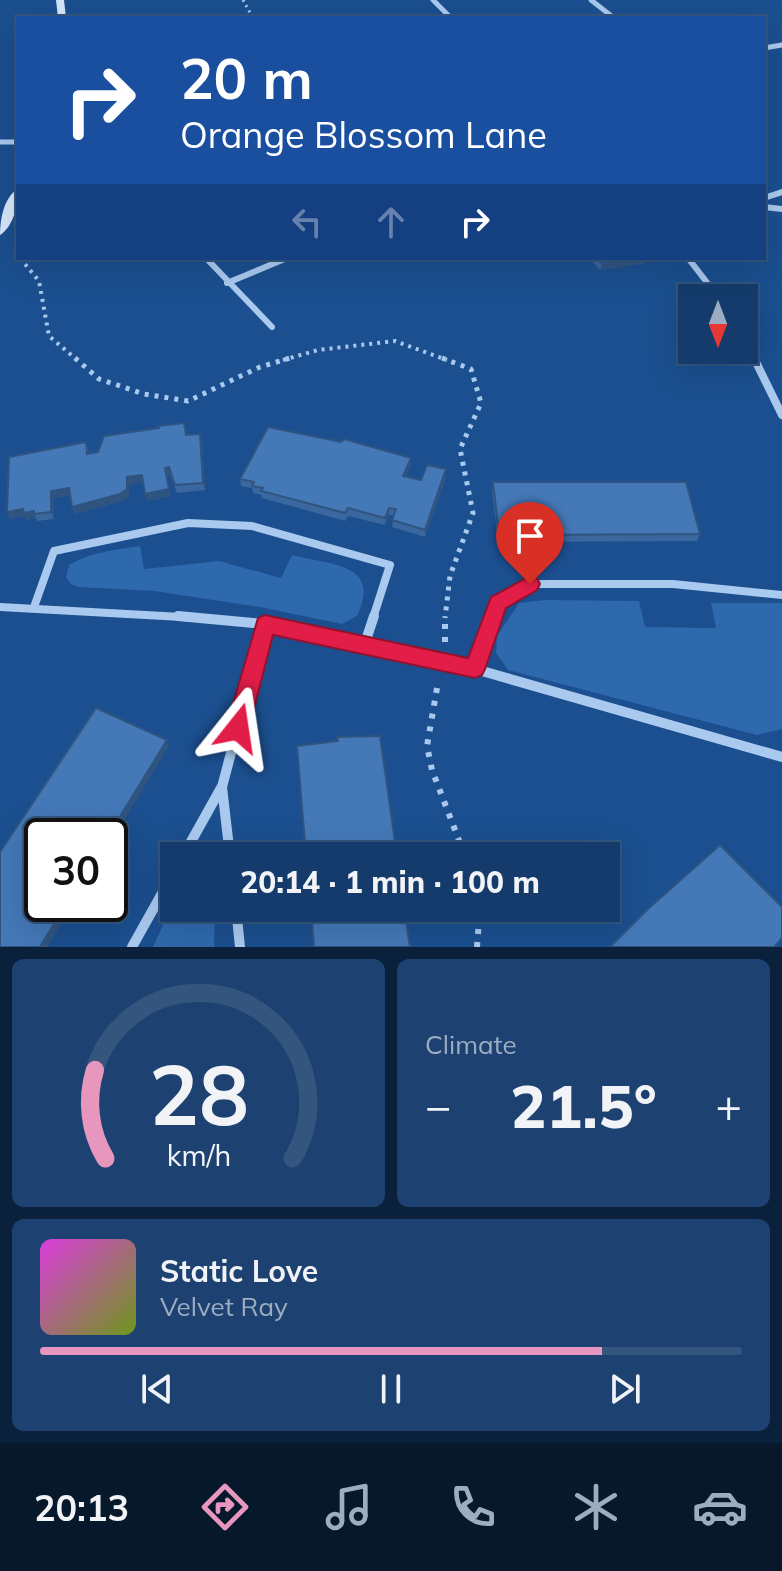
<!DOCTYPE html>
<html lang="en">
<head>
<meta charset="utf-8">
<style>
	:root { --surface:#143b6b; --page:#1d4271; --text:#f1f3f6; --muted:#9dadc1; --line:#33557e; --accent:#e797bd }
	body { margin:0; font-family:Mulish,sans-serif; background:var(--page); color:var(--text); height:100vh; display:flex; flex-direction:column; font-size:30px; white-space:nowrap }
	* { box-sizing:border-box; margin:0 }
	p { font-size:26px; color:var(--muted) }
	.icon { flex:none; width:44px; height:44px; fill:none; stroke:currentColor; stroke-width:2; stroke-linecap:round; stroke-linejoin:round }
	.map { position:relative; height:947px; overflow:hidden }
	.sheet { display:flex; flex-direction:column; gap:12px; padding:12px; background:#0b203b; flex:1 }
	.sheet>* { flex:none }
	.hud { position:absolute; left:16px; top:16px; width:750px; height:244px; border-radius:0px; box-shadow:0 8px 32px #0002,0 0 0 2px var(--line); background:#1a4fa0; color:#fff; overflow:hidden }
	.needle { width:52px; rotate:180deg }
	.buttons { position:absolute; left:678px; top:284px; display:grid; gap:16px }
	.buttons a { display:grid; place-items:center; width:80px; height:80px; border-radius:0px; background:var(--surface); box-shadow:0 8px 32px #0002,0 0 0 2px var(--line); font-size:40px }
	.speed { position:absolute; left:24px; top:818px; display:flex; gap:16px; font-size:40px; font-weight:700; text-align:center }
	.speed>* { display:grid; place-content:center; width:104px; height:104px; border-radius:50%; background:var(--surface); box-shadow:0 8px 32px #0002,0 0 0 2px var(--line); line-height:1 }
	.speed .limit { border:4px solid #111; border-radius:12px; background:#fff; color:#111 }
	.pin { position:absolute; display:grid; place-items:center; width:68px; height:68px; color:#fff; margin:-82px -34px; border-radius:50% 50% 50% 0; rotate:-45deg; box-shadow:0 0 8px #0007 }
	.pin .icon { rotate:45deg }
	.me { position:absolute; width:88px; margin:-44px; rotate:15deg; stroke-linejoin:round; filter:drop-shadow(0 0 6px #0008) }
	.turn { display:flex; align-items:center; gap:28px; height:168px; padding:0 32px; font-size:36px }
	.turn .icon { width:104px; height:104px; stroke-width:2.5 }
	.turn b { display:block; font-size:56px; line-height:68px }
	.lanes { display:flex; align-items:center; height:76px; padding:0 32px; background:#0003; justify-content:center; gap:40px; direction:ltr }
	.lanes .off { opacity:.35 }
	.big { font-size:60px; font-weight:800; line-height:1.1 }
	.sheet .widget { flex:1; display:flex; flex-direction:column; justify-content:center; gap:12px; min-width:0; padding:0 28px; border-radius:12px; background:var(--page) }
	.sheet .dial { align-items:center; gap:0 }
	.dial svg { height:208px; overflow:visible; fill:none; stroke:var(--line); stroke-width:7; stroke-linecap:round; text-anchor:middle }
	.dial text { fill:var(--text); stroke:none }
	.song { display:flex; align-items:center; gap:24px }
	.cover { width:96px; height:96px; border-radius:12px; background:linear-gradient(135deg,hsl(300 70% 55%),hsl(80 70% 35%)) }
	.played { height:8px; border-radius:4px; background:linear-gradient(90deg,var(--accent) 80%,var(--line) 80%) }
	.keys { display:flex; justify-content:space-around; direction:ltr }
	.heat { display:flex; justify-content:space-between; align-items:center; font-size:44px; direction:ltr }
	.sheet .tiles { flex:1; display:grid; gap:12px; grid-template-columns:1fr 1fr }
	.widget:last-child { grid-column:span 2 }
	.trip { position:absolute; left:160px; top:842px; width:460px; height:80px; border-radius:0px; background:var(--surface); box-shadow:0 8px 32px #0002,0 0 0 2px var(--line); font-weight:800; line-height:80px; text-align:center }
	.menu { display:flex; height:128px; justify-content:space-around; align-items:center; background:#08182b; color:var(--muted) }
	.menu .icon { width:56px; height:56px }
	.menu .current { color:var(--accent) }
	.menu b { font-size:36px; color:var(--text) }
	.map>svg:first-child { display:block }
	.green { fill:#2e69ad }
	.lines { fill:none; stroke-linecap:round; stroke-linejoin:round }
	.path-far3 { stroke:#a9c9ee; stroke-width:3; stroke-dasharray:2 4; stroke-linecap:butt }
	.path-far2 { stroke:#a9c9ee; stroke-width:4; stroke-dasharray:3 5; stroke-linecap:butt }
	.path-far1 { stroke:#a9c9ee; stroke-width:5; stroke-dasharray:4 6; stroke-linecap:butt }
	.path { stroke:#a9c9ee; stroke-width:6; stroke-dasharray:5 8; stroke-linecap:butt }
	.street-far3 { stroke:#a9c9ee; stroke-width:5 }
	.street-far2 { stroke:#a9c9ee; stroke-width:6 }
	.street-far1 { stroke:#a9c9ee; stroke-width:8 }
	.street { stroke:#a9c9ee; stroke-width:10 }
	.secondary { fill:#d6e6fa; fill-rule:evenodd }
	.wall { fill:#3a679d }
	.shaded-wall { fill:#305480 }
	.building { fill:#4478b7; stroke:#305480; stroke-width:2 }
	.route { fill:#e11d48; stroke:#92132f; stroke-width:2 }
</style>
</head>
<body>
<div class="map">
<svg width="782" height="947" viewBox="0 0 782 947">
	<rect width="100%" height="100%" fill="#1b4f8f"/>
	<g class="green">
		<path d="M140 546 144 569 219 561 281 578 292 555C331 565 382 563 357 616L342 624 260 607 154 591 78 587 71 584 66 577 69 565C91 552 114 550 140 546Z"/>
		<polygon points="545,600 639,601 645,627 716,628 711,603 782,603 782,729 757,735 508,670 496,653 497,636 519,603"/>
		<polygon points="174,901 174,908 215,908 214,947 153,947"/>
	</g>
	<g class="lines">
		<polyline class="path-far3" points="243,0 253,18"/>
		<g class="path-far2">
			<polyline points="20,258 39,281 49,336 77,360"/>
			<polyline points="283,360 318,350 395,341 447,360"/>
		</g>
		<g class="path-far1">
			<polyline points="75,358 99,379 144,394 188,401 260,367 290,358"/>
			<polyline points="442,358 471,369 481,403 460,449 473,513 450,576 445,618"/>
		</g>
		<g class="path">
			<polyline points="445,642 445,616"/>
			<polyline points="437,688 427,746 432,770 465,856"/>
			<polyline points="477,947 480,908"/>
		</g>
		<g class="street-far3">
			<polyline points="433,0 451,18"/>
			<polyline points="591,0 614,18"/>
			<polyline points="764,48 782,45"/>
			<polyline points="0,142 18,142"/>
		</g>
		<g class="street-far2">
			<polyline points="764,198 782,192"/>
			<polyline points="764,207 782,209"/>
			<polyline points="206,258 272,327"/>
			<polyline points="688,258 719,298"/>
			<polyline points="227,283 287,258"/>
			<polyline points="744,338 755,360"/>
		</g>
		<g class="street-far1">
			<polyline points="754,358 782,415"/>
			<polyline points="0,607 200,618"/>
			<polyline points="34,607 54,551 188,523 252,526 390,565 373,618"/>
			<polyline points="493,618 498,603 530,584 673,584 782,595"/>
		</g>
		<g class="street">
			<polyline points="178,616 265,624 475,669 782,757"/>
			<polyline points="364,646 374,616"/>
			<polyline points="475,669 493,616"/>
			<polyline points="183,856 221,788"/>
			<polyline points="230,856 222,787 265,624"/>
			<polyline points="236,908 240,947"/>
			<polyline points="132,947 174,872"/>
		</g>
		<g class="secondary">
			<polygon points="56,0 64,0 66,18 58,18"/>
			<path d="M18 189C18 204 14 226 0 235 0 219 4 197 18 189Z"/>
		</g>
	</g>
	<g class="wall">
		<polygon points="589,258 646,258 645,263 600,270"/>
		<polygon points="186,435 202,442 205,490 177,493 170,475 167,475 170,496 147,501 143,482 129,485 129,496 122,501 75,514 72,507 70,495 54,498 54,519 37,521 36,518 27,520 25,516 10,519 7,512 86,442 89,454"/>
		<polygon points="411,458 411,465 405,477 421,480 446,477 425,537 392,527 394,515 389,515 385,525 348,516 345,521 262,498 262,495 253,493 252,488 241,486 240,479"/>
		<polygon points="493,482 700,534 697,541 498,542 492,490"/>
	</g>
	<g class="shaded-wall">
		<polygon points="632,258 646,258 645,263 600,270 602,263"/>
		<polygon points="200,434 202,442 205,490 203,483"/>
		<polygon points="411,458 411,465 402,483 403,476"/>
		<polygon points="169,467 170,475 167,475 170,496 147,501 145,494 165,468"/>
		<polygon points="446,469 446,477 425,537 425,530"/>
		<polygon points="142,475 144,482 129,485 129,496 122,501 75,514 72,507 127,477"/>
		<polygon points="69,488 72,495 54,498 54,519 51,512 51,491"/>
		<polygon points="389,508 389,515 385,525 385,518"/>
		<polygon points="23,509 34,511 36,518 27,520 25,516 10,519 7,512"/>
		<polygon points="167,740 169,746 110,844 110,836 108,836"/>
		<polygon points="66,904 73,904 47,947 40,947"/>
	</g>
	<g class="building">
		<polygon points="598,258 632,258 602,263"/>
		<polygon points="184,423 186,435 200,434 203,483 175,485 169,467 165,468 169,489 145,494 142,475 127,477 127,489 120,494 72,507 69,488 51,491 51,512 34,514 34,511 24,513 23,509 7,512 9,457 86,442 87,454 98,452 104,436 159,428 158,426"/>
		<polygon points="268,427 341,442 344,439 411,458 403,476 421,480 427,465 446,469 425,530 392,520 396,509 389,508 385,518 348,508 345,513 261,491 263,488 252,486 254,482 240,479"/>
		<polygon points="493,482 686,482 700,534 499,535"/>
		<polygon points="96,708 167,740 108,836 42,836 42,904 66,904 40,947 0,947 0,852"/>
		<polygon points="380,736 397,856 306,856 297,746 338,741 337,737"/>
		<polygon points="720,845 782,907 782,938 774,947 610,947 649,908"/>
		<polygon points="311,908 404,908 410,947 314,947"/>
	</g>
	<polygon class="route" points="530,576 537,578 540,584 537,590 506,608 485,669 482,675 475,678 273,635 249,728 246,736 238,739 230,736 226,728 258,618 265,615 468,658 491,597"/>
</svg>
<div class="buttons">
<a><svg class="needle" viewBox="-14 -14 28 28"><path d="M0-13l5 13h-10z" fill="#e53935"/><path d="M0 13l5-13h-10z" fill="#9dadc1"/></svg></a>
</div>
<div class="speed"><div class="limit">30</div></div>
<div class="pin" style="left:530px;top:584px;background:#d93025"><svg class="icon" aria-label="arrive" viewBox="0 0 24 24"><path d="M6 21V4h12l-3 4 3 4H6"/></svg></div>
<svg class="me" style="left:238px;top:728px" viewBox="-20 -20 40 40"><path d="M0-17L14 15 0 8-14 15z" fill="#e11d48" stroke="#fff" stroke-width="4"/></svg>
<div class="trip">20:14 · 1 min · 100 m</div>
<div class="hud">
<div class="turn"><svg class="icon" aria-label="right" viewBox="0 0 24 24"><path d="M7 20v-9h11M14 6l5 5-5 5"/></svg><div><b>20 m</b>Orange Blossom Lane</div></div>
<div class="lanes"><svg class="icon off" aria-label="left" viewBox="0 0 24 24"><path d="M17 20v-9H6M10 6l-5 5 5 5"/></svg><svg class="icon off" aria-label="ahead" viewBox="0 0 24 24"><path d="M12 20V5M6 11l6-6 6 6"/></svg><svg class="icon" aria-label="right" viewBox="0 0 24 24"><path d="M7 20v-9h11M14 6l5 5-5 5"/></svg></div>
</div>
</div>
<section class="sheet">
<div class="tiles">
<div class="widget dial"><svg viewBox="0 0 100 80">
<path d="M14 69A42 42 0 1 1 86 69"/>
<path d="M14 69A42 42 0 0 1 10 35" stroke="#e797bd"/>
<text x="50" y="56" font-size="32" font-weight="700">28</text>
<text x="50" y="72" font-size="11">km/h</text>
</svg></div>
<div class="widget"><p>Climate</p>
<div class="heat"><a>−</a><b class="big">21.5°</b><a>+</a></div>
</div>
<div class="widget">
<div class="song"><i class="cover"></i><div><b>Static Love</b><p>Velvet Ray</p></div></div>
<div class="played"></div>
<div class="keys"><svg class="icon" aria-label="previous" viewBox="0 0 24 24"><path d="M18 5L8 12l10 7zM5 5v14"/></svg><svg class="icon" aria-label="pause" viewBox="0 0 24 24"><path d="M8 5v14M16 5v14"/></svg><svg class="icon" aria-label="next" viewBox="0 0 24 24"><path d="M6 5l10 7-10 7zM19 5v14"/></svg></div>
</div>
</div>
</section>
<nav class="menu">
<b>20:13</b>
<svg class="icon current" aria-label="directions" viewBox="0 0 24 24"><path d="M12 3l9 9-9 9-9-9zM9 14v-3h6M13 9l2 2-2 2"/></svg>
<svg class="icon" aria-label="music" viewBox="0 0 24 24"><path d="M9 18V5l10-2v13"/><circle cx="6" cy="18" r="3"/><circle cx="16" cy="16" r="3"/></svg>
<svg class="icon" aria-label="phone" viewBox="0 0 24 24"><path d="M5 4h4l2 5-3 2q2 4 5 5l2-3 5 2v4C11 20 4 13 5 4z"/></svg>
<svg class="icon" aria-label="climate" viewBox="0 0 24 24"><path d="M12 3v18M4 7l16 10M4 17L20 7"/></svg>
<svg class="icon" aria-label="car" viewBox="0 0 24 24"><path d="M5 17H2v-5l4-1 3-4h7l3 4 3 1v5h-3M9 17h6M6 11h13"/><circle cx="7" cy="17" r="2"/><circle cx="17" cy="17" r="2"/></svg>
</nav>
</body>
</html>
